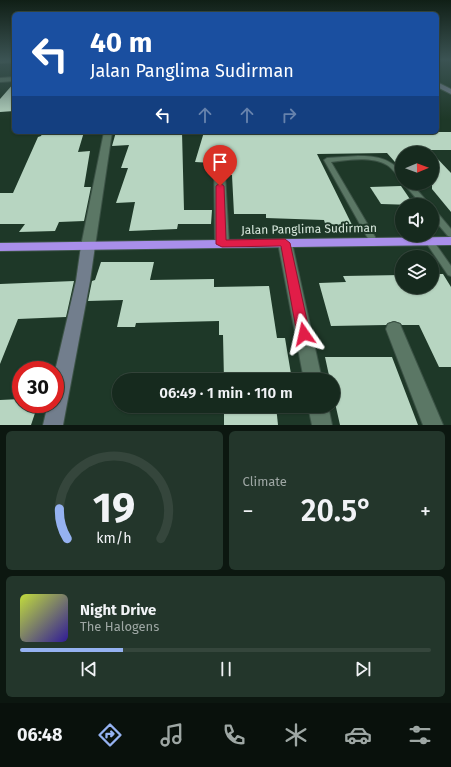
<!DOCTYPE html>
<html lang="en">
<head>
<meta charset="utf-8">
<style>
	:root { --surface:#162a1e; --page:#23362b; --text:#f1f3f6; --muted:#9ea7a4; --line:#35463c; --accent:#95b2f1 }
	body { margin:0; font-family:"Fira Sans",sans-serif; background:var(--page); color:var(--text); height:100vh; display:flex; flex-direction:column; font-size:15px; white-space:nowrap }
	* { box-sizing:border-box; margin:0 }
	p { font-size:13px; color:var(--muted) }
	.icon { flex:none; width:22px; height:22px; fill:none; stroke:currentColor; stroke-width:2; stroke-linecap:round; stroke-linejoin:round }
	.map { position:relative; height:425px; overflow:hidden }
	.sheet { display:flex; flex-direction:column; gap:6px; padding:6px; background:#0c1710; flex:1 }
	.sheet>* { flex:none }
	.top-card { position:absolute; left:12px; top:12px; width:427px; height:122px; border-radius:6px; box-shadow:0 1px 3px #0004,0 0 0 1px var(--line); background:#1a4fa0; color:#fff; overflow:hidden }
	.needle { width:26px; rotate:89deg }
	.controls { position:absolute; left:395px; top:146px; display:grid; gap:8px }
	.controls a { display:grid; place-items:center; width:44px; height:44px; border-radius:50%; background:var(--surface); box-shadow:0 1px 3px #0004,0 0 0 1px var(--line); font-size:20px }
	.speed { position:absolute; left:12px; top:361px; display:flex; gap:8px; font-size:20px; font-weight:700; text-align:center }
	.speed>* { display:grid; place-content:center; width:52px; height:52px; border-radius:50%; background:var(--surface); box-shadow:0 1px 3px #0004,0 0 0 1px var(--line); line-height:1 }
	.speed .limit { border:6px solid #d22; background:#fff; color:#111 }
	.pin { position:absolute; display:grid; place-items:center; width:34px; height:34px; color:#fff; margin:-41px -17px; border-radius:50% 50% 50% 0; rotate:-45deg; box-shadow:0 0 4px #0007 }
	.pin .icon { rotate:45deg }
	.me { position:absolute; width:44px; margin:-22px; rotate:349deg; stroke-linejoin:round; filter:drop-shadow(0 0 3px #0008) }
	.turn { display:flex; align-items:center; gap:14px; height:84px; padding:0 12px; font-size:18px }
	.turn .icon { width:52px; height:52px; stroke-width:2.5 }
	.turn b { display:block; font-size:28px; line-height:34px }
	.lanes { display:flex; align-items:center; height:38px; padding:0 12px; background:#0003; justify-content:center; gap:20px; direction:ltr }
	.lanes .off { opacity:.35 }
	.big { font-size:30px; font-weight:600; line-height:1.1 }
	.sheet .widget { flex:1; display:flex; flex-direction:column; justify-content:center; gap:6px; min-width:0; padding:0 14px; border-radius:6px; background:var(--page) }
	.sheet .dial { align-items:center; gap:0 }
	.dial svg { height:104px; overflow:visible; fill:none; stroke:var(--line); stroke-width:7; stroke-linecap:round; text-anchor:middle }
	.dial text { fill:var(--text); stroke:none }
	.song { display:flex; align-items:center; gap:12px }
	.cover { width:48px; height:48px; border-radius:6px; background:linear-gradient(135deg,hsl(70 70% 55%),hsl(250 70% 35%)) }
	.played { height:4px; border-radius:2px; background:linear-gradient(90deg,var(--accent) 25%,var(--line) 25%) }
	.keys { display:flex; justify-content:space-around; direction:ltr }
	.heat { display:flex; justify-content:space-between; align-items:center; font-size:22px; direction:ltr }
	.sheet .tiles { flex:1; display:grid; gap:6px; grid-template-columns:1fr 1fr }
	.widget:last-child { grid-column:span 2 }
	.trip { position:absolute; left:112px; top:373px; width:228px; height:40px; border-radius:20px; background:var(--surface); box-shadow:0 1px 3px #0004,0 0 0 1px var(--line); font-weight:600; line-height:40px; text-align:center }
	.tabs { display:flex; height:64px; justify-content:space-around; align-items:center; background:#09110c; color:var(--muted) }
	.tabs .icon { width:28px; height:28px }
	.tabs .current { color:var(--accent) }
	.tabs b { font-size:18px; color:var(--text) }
	.map>svg:first-child { display:block }
	.building { fill:#b7d5c1 }
	.lines { fill:none; stroke-linecap:round; stroke-linejoin:round }
	.lane-casing { stroke:#3c5346; stroke-width:2 }
	.street-casing { stroke:#3c5346; stroke-width:2 }
	.secondary-casing { stroke:#3c5346; stroke-width:2 }
	.highway-casing { stroke:#3c5346; stroke-width:2 }
	.lane { fill:#5b7765; fill-rule:evenodd }
	.street { fill:#5b7765; fill-rule:evenodd }
	.secondary { fill:#727e8d; fill-rule:evenodd }
	.highway { fill:#a98fea; fill-rule:evenodd }
	.route { fill:#e11d48; stroke:#92132f }
	.labels { text-anchor:middle; stroke-width:4; stroke-linejoin:round; paint-order:stroke }
	.street-label { font-size:12px; fill:#d8e8dd; stroke:#1e3828 }
</style>
</head>
<body>
<div class="map">
<svg width="451" height="425" viewBox="0 0 451 425">
	<rect width="100%" height="100%" fill="#1e3828"/>
	<g class="building">
		<polygon points="14,83 14,111 0,112 0,99"/>
		<polygon points="43,132 84,132 78,152 90,151 84,187 91,187 84,221 59,222 55,231 19,232 25,224 0,224 0,193 13,193 38,137 41,136"/>
		<polygon points="116,132 182,132 184,210 212,210 211,224 178,224 177,229 129,231 135,202 116,203 128,168 121,168 129,145 112,146"/>
		<polygon points="204,132 451,132 451,150 429,150 432,153 402,153 402,170 387,153 317,154 354,229 327,230 324,220 266,218 266,214 234,214 232,175 227,175 225,155 220,152 213,155 213,163 195,162"/>
		<polygon points="432,153 451,173 451,212 432,189"/>
		<polygon points="401,186 414,205 381,204 370,187"/>
		<polygon points="101,262 154,262 150,280 214,279 214,287 269,286 277,338 285,338 292,380 224,380 223,335 219,335 219,321 136,323 135,327 117,327 123,300 88,301 92,281 95,280"/>
		<polygon points="432,274 443,274 451,287 451,367 439,367 419,325 402,325 400,323 394,321 388,323 386,325 331,326 319,283 346,282 343,276 402,275 402,287 432,287"/>
		<polygon points="74,281 66,317 18,319 0,364 0,284"/>
		<polygon points="325,357 392,357 418,425 340,425 333,394 333,380 330,380"/>
		<polygon points="21,399 21,404 38,404 31,425 0,425 0,400"/>
		<polygon points="224,406 276,406 278,425 224,425"/>
	</g>
	<g class="lines">
		<g class="lane-casing">
			<g id="lane">
				<path d="M358 156C376 156 390 158 402 173V179L400 178C396 174 392 168 387 165 372 156 348 160 331 162L378 242 374 245 370 242 324 160 327 158Z"/>
				<polygon points="403,183 411,183 430,205 422,205"/>
				<polygon points="432,210 435,210 451,229 451,237 448,236 432,217"/>
				<polygon points="429,238 432,239 451,266 451,276 448,275 425,241"/>
			</g>
		</g>
		<g class="street-casing">
			<g id="street">
				<polygon points="0,59 14,59 14,62 0,63"/>
				<polygon points="14,77 14,81 0,82 0,78"/>
				<polygon points="104,132 112,132 95,246 93,249 83,249 81,246"/>
				<polygon points="219,153 224,156 229,244 227,247 217,247 215,244 214,156"/>
				<polygon points="285,239 290,240 292,243 322,380 304,380 278,243 280,240"/>
				<polygon points="394,322 400,324 402,329 443,425 423,425 386,329 388,324"/>
				<polygon points="308,406 328,406 332,425 312,425"/>
			</g>
		</g>
		<g class="secondary-casing">
			<g id="secondary">
				<polygon points="437,82 451,89 451,94 437,87"/>
				<polygon points="88,242 93,243 95,246 90,281 63,425 43,425 48,404 55,404 55,371 76,281 81,246 83,243"/>
			</g>
		</g>
		<g class="highway-casing">
			<polygon id="highway" points="451,237 451,245 0,251 0,243"/>
		</g>
		<use href="#lane" class="lane"/>
		<use href="#street" class="street"/>
		<use href="#secondary" class="secondary"/>
		<use href="#highway" class="highway"/>
	</g>
	<linearGradient id="sky" x2="0" y2="1"><stop stop-color="#101f16"/><stop offset="0.5" stop-color="#3b5353"/><stop offset="1" stop-color="#3b5353" stop-opacity="0"/></linearGradient>
	<rect width="451" height="119" fill="url(#sky)"/>
	<polygon class="route" points="220,183 224,186 226,240 285,239 290,243 310,334 308,338 304,340 299,338 297,334 281,246 222,247 216,244 216,186"/>
	<g class="labels">
		<g class="street-label">
			<text transform="translate(309 229) rotate(-1)" y="4">Jalan Panglima Sudirman</text>
		</g>
	</g>
</svg>
<div class="controls">
<a><svg class="needle" viewBox="-14 -14 28 28"><path d="M0-13l5 13h-10z" fill="#e53935"/><path d="M0 13l5-13h-10z" fill="#9ea7a4"/></svg></a>
<a><svg class="icon" aria-label="sound" viewBox="0 0 24 24"><path d="M4 9h4l5-4v14l-5-4H4zM17 9q2 3 0 6"/></svg></a>
<a><svg class="icon" aria-label="layers" viewBox="0 0 24 24"><path d="M12 4l9 5-9 5-9-5zM3 14l9 5 9-5"/></svg></a>
</div>
<div class="speed"><div class="limit">30</div></div>
<div class="pin" style="left:220px;top:186px;background:#d93025"><svg class="icon" aria-label="arrive" viewBox="0 0 24 24"><path d="M6 21V4h12l-3 4 3 4H6"/></svg></div>
<svg class="me" style="left:304px;top:334px" viewBox="-20 -20 40 40"><path d="M0-17L14 15 0 8-14 15z" fill="#e11d48" stroke="#fff" stroke-width="4"/></svg>
<div class="trip">06:49 · 1 min · 110 m</div>
<div class="top-card">
<div class="turn"><svg class="icon" aria-label="left" viewBox="0 0 24 24"><path d="M17 20v-9H6M10 6l-5 5 5 5"/></svg><div><b>40 m</b>Jalan Panglima Sudirman</div></div>
<div class="lanes"><svg class="icon" aria-label="left" viewBox="0 0 24 24"><path d="M17 20v-9H6M10 6l-5 5 5 5"/></svg><svg class="icon off" aria-label="ahead" viewBox="0 0 24 24"><path d="M12 20V5M6 11l6-6 6 6"/></svg><svg class="icon off" aria-label="ahead" viewBox="0 0 24 24"><path d="M12 20V5M6 11l6-6 6 6"/></svg><svg class="icon off" aria-label="right" viewBox="0 0 24 24"><path d="M7 20v-9h11M14 6l5 5-5 5"/></svg></div>
</div>
</div>
<section class="sheet">
<div class="tiles">
<div class="widget dial"><svg viewBox="0 0 100 80">
<path d="M14 69A42 42 0 1 1 86 69"/>
<path d="M14 69A42 42 0 0 1 8 46" stroke="#95b2f1"/>
<text x="50" y="56" font-size="32" font-weight="700">19</text>
<text x="50" y="72" font-size="11">km/h</text>
</svg></div>
<div class="widget"><p>Climate</p>
<div class="heat"><a>−</a><b class="big">20.5°</b><a>+</a></div>
</div>
<div class="widget">
<div class="song"><i class="cover"></i><div><b>Night Drive</b><p>The Halogens</p></div></div>
<div class="played"></div>
<div class="keys"><svg class="icon" aria-label="previous" viewBox="0 0 24 24"><path d="M18 5L8 12l10 7zM5 5v14"/></svg><svg class="icon" aria-label="pause" viewBox="0 0 24 24"><path d="M8 5v14M16 5v14"/></svg><svg class="icon" aria-label="next" viewBox="0 0 24 24"><path d="M6 5l10 7-10 7zM19 5v14"/></svg></div>
</div>
</div>
</section>
<nav class="tabs">
<b>06:48</b>
<svg class="icon current" aria-label="directions" viewBox="0 0 24 24"><path d="M12 3l9 9-9 9-9-9zM9 14v-3h6M13 9l2 2-2 2"/></svg>
<svg class="icon" aria-label="music" viewBox="0 0 24 24"><path d="M9 18V5l10-2v13"/><circle cx="6" cy="18" r="3"/><circle cx="16" cy="16" r="3"/></svg>
<svg class="icon" aria-label="phone" viewBox="0 0 24 24"><path d="M5 4h4l2 5-3 2q2 4 5 5l2-3 5 2v4C11 20 4 13 5 4z"/></svg>
<svg class="icon" aria-label="climate" viewBox="0 0 24 24"><path d="M12 3v18M4 7l16 10M4 17L20 7"/></svg>
<svg class="icon" aria-label="car" viewBox="0 0 24 24"><path d="M5 17H2v-5l4-1 3-4h7l3 4 3 1v5h-3M9 17h6M6 11h13"/><circle cx="7" cy="17" r="2"/><circle cx="17" cy="17" r="2"/></svg>
<svg class="icon" aria-label="filters" viewBox="0 0 24 24"><path d="M4 7h16M4 17h16"/><circle cx="9" cy="7" r="2"/><circle cx="15" cy="17" r="2"/></svg>
</nav>
</body>
</html>
